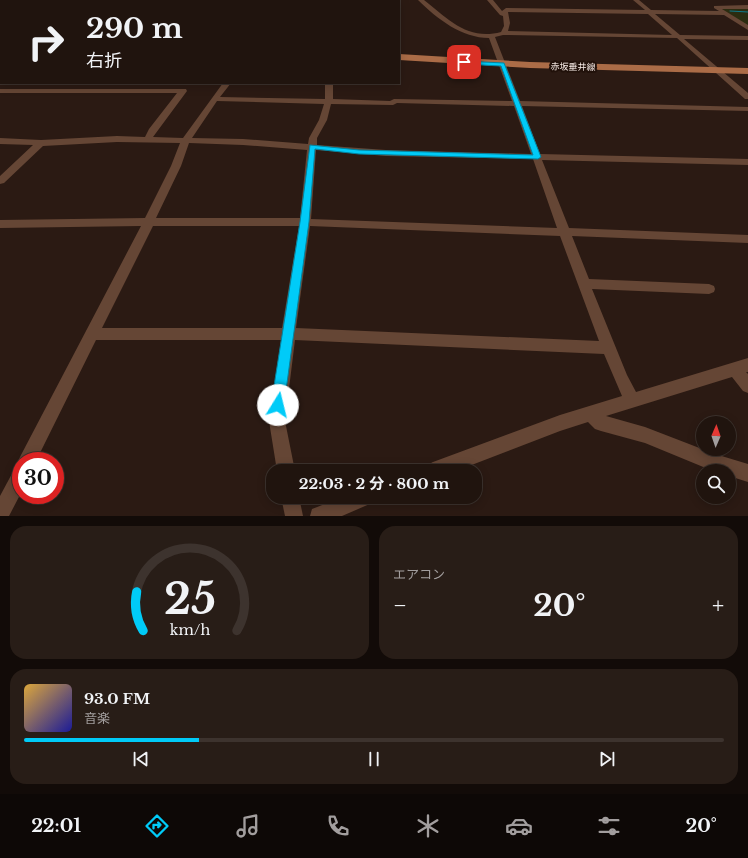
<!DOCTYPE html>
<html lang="ja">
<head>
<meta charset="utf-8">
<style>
	:root { --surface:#20140e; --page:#281d17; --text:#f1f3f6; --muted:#a29e9e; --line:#3d332e; --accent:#00cbf8 }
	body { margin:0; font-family:"Libre Baskerville","Noto Sans JP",serif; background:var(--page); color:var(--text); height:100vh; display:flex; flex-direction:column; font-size:15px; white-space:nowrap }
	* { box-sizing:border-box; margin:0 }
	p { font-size:13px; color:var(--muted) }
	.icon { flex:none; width:22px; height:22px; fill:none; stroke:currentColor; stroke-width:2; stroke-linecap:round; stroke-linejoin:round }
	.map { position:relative; height:516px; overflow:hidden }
	.panel { display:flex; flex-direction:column; gap:10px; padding:10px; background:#120b08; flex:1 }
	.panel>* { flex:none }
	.guide { position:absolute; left:0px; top:0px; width:400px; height:84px; box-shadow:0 2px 10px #0003,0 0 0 1px var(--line); background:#20140e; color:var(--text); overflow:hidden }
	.needle { width:26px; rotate:2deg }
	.controls { position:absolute; left:696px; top:416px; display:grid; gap:8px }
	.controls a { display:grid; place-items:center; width:40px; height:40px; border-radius:50%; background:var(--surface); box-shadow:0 2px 10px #0003,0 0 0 1px var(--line); font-size:20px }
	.speed { position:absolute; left:12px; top:452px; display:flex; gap:8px; font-size:20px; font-weight:700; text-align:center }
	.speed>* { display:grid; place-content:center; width:52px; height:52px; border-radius:50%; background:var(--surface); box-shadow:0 2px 10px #0003,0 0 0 1px var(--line); line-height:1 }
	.speed .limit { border:6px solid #d22; background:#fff; color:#111 }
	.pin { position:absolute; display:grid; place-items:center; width:34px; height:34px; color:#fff; margin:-17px; border-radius:8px; box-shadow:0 2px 6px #0006 }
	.me { position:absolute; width:44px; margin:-22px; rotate:9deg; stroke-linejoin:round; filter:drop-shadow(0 0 3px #0008) }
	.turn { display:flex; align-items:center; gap:14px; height:84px; padding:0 20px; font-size:18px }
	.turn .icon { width:52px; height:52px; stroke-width:2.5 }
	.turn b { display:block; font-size:28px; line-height:34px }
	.big { font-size:30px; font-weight:700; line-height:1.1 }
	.panel .tile { flex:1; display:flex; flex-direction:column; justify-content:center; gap:6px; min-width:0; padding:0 14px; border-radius:16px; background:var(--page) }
	.panel .dial { align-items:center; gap:0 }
	.dial svg { height:104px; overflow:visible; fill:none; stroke:var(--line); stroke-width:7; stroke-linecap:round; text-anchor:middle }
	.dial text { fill:var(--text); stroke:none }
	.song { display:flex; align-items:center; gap:12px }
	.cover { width:48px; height:48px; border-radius:6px; background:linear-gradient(135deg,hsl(40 70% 55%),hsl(240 70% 35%)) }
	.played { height:4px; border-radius:2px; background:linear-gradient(90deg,var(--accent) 25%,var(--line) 25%) }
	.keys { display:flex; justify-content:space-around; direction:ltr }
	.heat { display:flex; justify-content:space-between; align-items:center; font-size:22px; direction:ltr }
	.panel .tiles { flex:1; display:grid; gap:10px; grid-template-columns:1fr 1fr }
	.tile:last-child { grid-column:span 2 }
	.trip { position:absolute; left:266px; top:464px; width:216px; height:40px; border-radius:16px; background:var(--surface); box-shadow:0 2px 10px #0003,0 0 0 1px var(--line); font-weight:700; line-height:40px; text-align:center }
	.dock { display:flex; height:64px; justify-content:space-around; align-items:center; background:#0d0806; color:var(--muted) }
	.dock .icon { width:28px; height:28px }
	.dock .on { color:var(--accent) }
	.dock b { font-size:18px; color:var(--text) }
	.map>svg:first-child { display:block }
	.green { fill:#2b2c10 }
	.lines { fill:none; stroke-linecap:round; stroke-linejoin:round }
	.stream { stroke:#0f7a8c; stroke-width:1 }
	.minor { fill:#654635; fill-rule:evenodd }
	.major { fill:#ab6c47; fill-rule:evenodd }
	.rail-casing { stroke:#cdc0bb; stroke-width:1.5 }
	.rail { stroke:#21110a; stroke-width:1; stroke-dasharray:3.5; stroke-linecap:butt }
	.route { fill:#00cbf8; stroke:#0084a1 }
	.labels { text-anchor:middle; stroke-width:4; stroke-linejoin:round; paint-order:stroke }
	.far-street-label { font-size:9px; fill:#f7ebe6; stroke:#21110a }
</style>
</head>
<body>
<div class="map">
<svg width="748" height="516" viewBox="0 0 748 516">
	<rect width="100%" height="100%" fill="#2b1a13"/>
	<g class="green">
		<polygon points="54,0 396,0 51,1"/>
		<polygon points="720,8 748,8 748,26"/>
	</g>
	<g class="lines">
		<polyline class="stream" points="730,11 748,12"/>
		<g class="minor">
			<path d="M418 0H424C448 19 468 41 501 32L504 26 503 16 500 15 487 0H493L502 11 506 8 645 10 633 0H639L651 10 719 11 714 8V6L748 5V9H722L748 25V30L724 15 655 14 680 35 748 36V40L684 39 748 93V99H745L677 38 503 35 495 37 520 101 748 107V111L522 106 540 154 748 159V165L542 160 569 228 748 235V243L572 236 589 279 709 284 714 286 715 289 714 292 709 294 592 289 627 375 636 392 748 358V372H746L748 374V393L743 391 732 377 606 416 645 427 715 454 748 464V482L729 476V471H713L645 443 601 431 595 429 588 422 560 431 456 471H424L427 465 433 462 560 415 622 396 604 354 295 340 285 421 295 471H277L269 421 281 340H96L36 461H21V493L9 516H0V496L15 468 20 466 18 461 21 455 141 226 0 228V220L145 218 171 166 180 143 117 142 43 146 4 183 0 184V176L33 145 0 144V138L41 140 117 136 145 137 149 129 177 93H0V89H186L187 91 153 137 183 138 223 83H231L220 97 325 99V83H333V99L390 101 394 99 512 101 489 38C462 38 437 19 418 0ZM508 12 648 14 672 35 508 31 510 23ZM217 101 324 104 319 120 309 138 308 144 243 139 192 138ZM397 103 514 106 531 154 386 150 317 145V138L327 120 331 104 393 105ZM189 143 243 145 307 150 300 218H156L181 166ZM316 150 386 156 533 159 557 228 311 219ZM153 226H299L282 328H102ZM310 226 560 236 599 341 296 328Z"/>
			<polygon points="281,497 299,497 303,516 285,516"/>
			<polygon points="343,497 375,497 372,503 342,516 310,516 312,509"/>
		</g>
		<g class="major">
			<rect x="0" y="23" width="1" height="4"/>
			<polygon points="399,54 530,62 748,68 748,74 530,68 399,60"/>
		</g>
		<g class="rail-casing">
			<g id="rail">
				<polyline points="161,0 169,1"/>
				<polyline points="283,1 297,0"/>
			</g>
		</g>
		<use href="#rail" class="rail"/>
	</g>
	<polygon class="route" points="464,61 504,63 541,157 538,159 359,154 315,149 309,222 284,405 282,409 278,411 273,409 271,405 300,222 310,145 359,150 533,155 501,66 462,64 462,61"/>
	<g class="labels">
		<g class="far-street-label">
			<text transform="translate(573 67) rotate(1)" y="3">赤坂垂井線</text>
		</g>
	</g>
</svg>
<div class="controls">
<a><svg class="needle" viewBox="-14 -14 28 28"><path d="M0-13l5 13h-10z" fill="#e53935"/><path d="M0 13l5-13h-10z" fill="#a29e9e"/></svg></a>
<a><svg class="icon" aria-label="search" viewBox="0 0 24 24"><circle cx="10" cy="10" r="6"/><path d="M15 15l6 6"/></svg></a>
</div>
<div class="speed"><div class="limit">30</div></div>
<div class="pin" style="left:464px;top:62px;background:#d93025"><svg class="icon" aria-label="arrive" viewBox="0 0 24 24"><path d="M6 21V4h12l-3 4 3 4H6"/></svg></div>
<svg class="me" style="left:278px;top:405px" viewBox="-20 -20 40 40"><circle r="19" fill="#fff"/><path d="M0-13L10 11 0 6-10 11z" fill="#00cbf8"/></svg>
<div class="trip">22:03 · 2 分 · 800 m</div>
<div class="guide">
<div class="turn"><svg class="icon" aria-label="right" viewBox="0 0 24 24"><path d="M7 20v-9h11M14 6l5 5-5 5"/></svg><div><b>290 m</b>右折</div></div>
</div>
</div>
<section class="panel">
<div class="tiles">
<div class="tile dial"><svg viewBox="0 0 100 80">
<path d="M14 69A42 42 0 1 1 86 69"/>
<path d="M14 69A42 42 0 0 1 9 39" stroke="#00cbf8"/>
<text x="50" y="56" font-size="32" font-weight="700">25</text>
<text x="50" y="72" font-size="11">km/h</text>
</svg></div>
<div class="tile"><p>エアコン</p>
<div class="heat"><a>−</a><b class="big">20°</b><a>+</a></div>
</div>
<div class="tile">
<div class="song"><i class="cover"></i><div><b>93.0 FM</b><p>音楽</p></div></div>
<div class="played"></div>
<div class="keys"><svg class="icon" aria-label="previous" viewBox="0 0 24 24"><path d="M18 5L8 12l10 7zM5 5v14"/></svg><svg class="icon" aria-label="pause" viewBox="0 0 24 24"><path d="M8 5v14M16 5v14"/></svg><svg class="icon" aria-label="next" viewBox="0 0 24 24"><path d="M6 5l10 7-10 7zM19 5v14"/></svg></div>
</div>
</div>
</section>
<nav class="dock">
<b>22:01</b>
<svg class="icon on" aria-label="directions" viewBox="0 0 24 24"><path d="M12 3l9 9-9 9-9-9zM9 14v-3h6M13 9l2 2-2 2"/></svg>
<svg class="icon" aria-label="music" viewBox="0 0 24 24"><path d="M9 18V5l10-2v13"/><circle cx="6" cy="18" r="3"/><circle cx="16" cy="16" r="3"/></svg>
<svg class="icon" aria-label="phone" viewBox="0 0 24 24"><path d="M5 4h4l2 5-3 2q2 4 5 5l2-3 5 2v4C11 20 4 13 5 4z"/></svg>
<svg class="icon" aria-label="climate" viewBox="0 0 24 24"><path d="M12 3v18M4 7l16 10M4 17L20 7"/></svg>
<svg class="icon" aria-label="car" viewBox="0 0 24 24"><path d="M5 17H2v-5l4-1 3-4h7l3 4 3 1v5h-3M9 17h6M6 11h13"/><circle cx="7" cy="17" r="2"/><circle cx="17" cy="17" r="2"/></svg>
<svg class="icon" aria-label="filters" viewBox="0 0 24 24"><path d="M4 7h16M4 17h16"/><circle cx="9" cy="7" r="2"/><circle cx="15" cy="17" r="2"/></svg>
<b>20°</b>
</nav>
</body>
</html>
